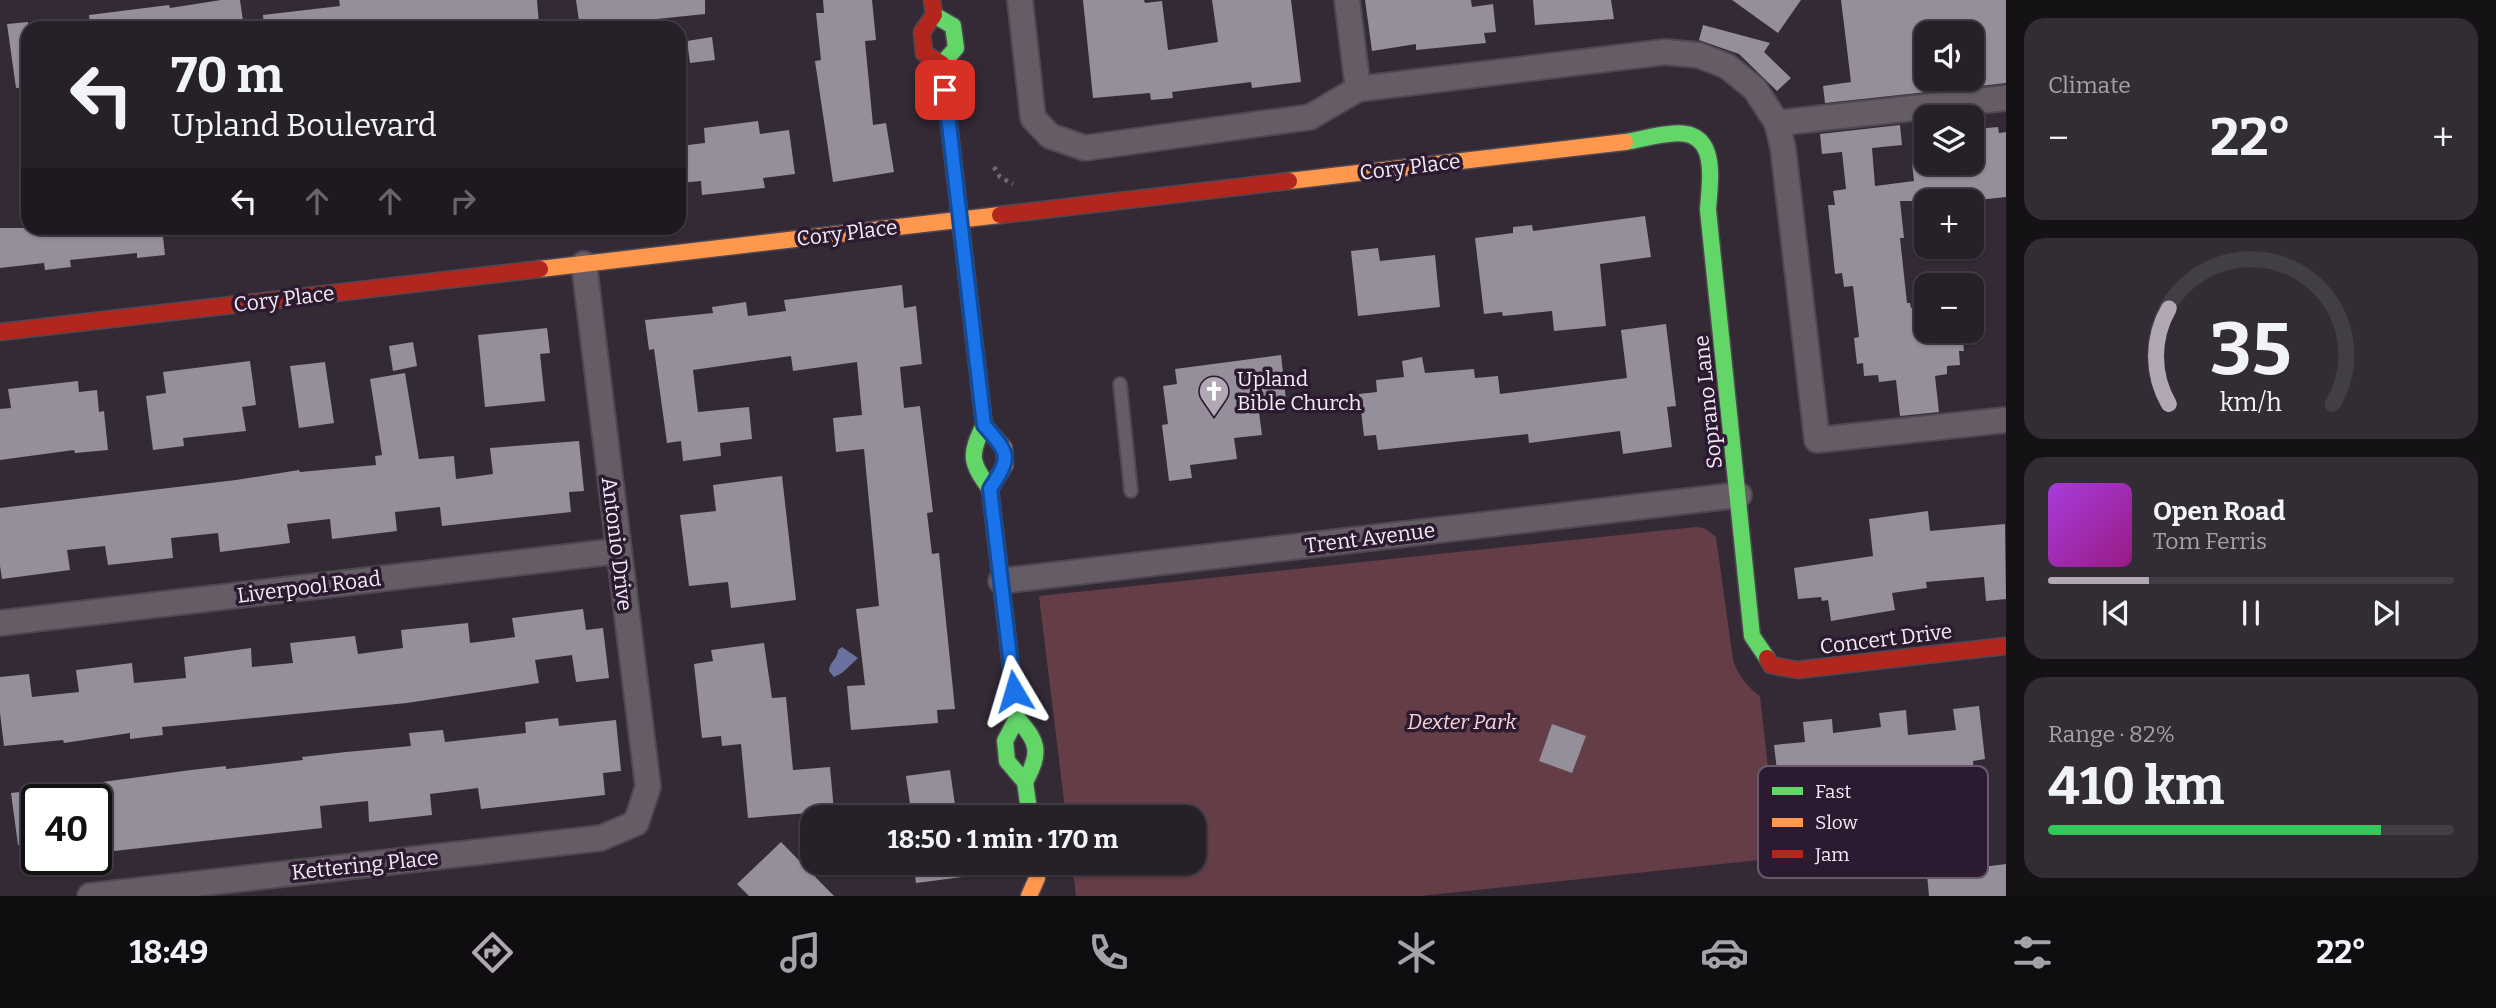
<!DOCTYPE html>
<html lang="en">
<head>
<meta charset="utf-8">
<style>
	:root { --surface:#262028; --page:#322d34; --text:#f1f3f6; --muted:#a4a3a8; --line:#423e45; --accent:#b2a7b4 }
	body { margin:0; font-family:Bitter,serif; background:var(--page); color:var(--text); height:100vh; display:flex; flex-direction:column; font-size:26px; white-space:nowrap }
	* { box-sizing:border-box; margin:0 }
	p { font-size:23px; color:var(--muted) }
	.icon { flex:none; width:38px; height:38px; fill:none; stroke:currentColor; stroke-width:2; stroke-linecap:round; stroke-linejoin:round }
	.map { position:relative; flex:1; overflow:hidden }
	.drawer { display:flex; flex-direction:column; gap:18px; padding:18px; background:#151216; width:490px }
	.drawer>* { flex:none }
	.guide { position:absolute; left:21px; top:21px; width:665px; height:214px; border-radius:21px; box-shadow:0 2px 5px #0004,0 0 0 2px var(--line); background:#262028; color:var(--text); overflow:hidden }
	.buttons { position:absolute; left:1914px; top:21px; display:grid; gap:14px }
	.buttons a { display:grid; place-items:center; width:70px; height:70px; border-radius:14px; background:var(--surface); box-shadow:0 2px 5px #0004,0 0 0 2px var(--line); font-size:35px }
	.speed { position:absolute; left:21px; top:784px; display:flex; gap:14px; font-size:35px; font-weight:700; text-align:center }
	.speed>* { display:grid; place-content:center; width:91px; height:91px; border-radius:50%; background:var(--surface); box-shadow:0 2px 5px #0004,0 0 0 2px var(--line); line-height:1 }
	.speed .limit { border:4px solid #111; border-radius:10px; background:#fff; color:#111 }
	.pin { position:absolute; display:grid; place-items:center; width:60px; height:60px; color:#fff; margin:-30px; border-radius:14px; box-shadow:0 4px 10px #0006 }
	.me { position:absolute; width:77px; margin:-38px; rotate:353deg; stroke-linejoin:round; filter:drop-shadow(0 0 5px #0008) }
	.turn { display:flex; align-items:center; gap:24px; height:147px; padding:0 35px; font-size:32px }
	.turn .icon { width:91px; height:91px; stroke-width:2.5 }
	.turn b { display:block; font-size:49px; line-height:60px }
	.lanes { display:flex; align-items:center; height:66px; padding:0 35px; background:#0003; justify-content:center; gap:35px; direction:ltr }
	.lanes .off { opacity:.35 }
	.big { font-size:52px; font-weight:700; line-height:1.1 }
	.drawer .tile { flex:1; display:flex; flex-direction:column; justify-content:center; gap:10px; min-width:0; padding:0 24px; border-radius:21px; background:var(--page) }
	.drawer .dial { align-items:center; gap:0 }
	.dial svg { height:182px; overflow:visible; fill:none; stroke:var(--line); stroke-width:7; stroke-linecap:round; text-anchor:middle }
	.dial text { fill:var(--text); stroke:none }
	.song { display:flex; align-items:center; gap:21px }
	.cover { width:84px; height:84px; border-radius:10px; background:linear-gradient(135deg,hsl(280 70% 55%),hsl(310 70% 35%)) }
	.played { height:7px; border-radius:4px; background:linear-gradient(90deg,var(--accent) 25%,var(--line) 25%) }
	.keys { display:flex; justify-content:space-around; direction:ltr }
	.heat { display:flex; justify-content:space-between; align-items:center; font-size:38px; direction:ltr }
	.charge { height:10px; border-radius:5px; background:linear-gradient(90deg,#34c759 82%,var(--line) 0) }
	.trip { position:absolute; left:800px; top:805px; width:406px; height:70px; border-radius:21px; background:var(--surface); box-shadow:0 2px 5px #0004,0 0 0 2px var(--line); font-weight:700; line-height:70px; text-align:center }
	.tab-bar { display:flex; height:112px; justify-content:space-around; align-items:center; background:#0f0d10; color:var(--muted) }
	.tab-bar .icon { width:49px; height:49px }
	.tab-bar .active { color:var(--accent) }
	.tab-bar b { font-size:32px; color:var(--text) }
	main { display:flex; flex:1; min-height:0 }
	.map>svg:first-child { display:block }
	.green { fill:#653d47 }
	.water { fill:#69719f }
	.building { fill:#948f9a }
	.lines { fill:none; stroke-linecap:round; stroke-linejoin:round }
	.lane-casing { stroke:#4f4751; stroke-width:16 }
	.street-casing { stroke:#4f4751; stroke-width:28 }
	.fast-casing { stroke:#4f4751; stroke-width:19 }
	.slow-casing { stroke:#4f4751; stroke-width:19 }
	.jam-casing { stroke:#4f4751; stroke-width:19 }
	.path { stroke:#6f6970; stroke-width:4.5; stroke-dasharray:3.5 5; stroke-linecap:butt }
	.lane { stroke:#655c66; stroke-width:12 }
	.street { stroke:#655c66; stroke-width:24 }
	.fast { stroke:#63d668; stroke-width:16 }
	.slow { stroke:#ff974d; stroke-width:16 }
	.jam { stroke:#b3261e; stroke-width:16 }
	.route-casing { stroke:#114b97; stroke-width:18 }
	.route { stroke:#1a73e8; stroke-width:12 }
	.labels { text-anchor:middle; stroke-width:7; stroke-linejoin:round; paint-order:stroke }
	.street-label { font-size:21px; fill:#f6eaf8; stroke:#2c1b30 }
	.poi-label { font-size:21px; fill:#f6eaf8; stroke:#2c1b30; text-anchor:start }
	.park-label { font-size:21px; font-style:italic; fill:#f7d2d8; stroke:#2c1b30 }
	.key { fill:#2c1b30; stroke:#69596c; stroke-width:2 }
	.key-label { font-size:19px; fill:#f6eaf8 }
</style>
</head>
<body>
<main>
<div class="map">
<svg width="2006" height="896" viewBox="0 0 2006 896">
	<rect width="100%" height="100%" fill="#332a35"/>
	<path class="green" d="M1696 527 1704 528 1716 537 1733 660C1738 675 1747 687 1760 696L1778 858 1420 896H1076L1072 863H1194V817H1066L1039 596Z"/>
	<path class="water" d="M842 647 858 658 842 673 834 677 829 671C829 662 838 659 838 650Z"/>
	<g class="building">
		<polygon points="221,0 240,0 244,28 90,28 89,15 169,5 170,8"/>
		<polygon points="339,0 537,0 539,25 507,28 264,28 263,15 340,6"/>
		<polygon points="576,0 705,0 705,14 628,22 629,28 580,28"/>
		<polygon points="823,0 872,0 876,40 865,41 873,125 886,123 894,172 833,182 815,61 821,60 816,13 824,13"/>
		<polygon points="1083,0 1144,0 1145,3 1162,1 1168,50 1218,42 1212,0 1291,0 1301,82 1252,88 1251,82 1172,92 1173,98 1151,100 1150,93 1093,98"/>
		<polygon points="1365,0 1471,0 1472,7 1493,4 1496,32 1484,33 1486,43 1416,50 1416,44 1372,51"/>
		<polygon points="1533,0 1611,0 1614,19 1535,25"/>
		<polygon points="1732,0 1801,0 1778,33"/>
		<polygon points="1841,0 2006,0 2006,83 1972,87 1972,33 1927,33 1927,92 1825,103 1823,86 1851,82"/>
		<polygon points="28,22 28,87 16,88 7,24"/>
		<polygon points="1703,25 1770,43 1764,52 1791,78 1777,91 1739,54 1699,40"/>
		<polygon points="712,37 715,60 690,63 687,41"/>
		<polygon points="758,121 760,134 789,130 795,174 763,178 765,188 702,195 701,181 679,183 679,146 705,143 704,128"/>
		<polygon points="1900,125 1902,145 1872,148 1875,186 1914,181 1912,163 1972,163 1972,137 1977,136 1976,129 1998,127 1999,133 2006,132 2006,197 1969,201 1900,201 1904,238 1900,238 1907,303 1910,303 1911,308 1927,306 1927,331 1962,331 1964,351 1959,351 1960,365 1947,366 1947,374 1935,376 1939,412 1900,416 1896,380 1879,382 1878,375 1864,376 1863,363 1857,364 1854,338 1859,337 1853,286 1844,287 1842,273 1835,274 1828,205 1835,205 1833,191 1846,189 1842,152 1822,154 1820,134"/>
		<polygon points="1645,216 1651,257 1600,264 1606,326 1554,331 1552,311 1503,316 1502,312 1484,314 1475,238 1513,233 1513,227 1532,225 1533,231"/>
		<polygon points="0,228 162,228 165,255 137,258 137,253 70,260 71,267 45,270 44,263 0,268"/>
		<polygon points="1378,248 1380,261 1435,255 1440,307 1358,316 1351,251"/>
		<polygon points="902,285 904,308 916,306 922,364 900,367 904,408 920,406 933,512 927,513 932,554 939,553 955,709 937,710 938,723 851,730 847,686 865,685 856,609 879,606 864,449 836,452 833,418 862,415 857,362 793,371 791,356 693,370 698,412 749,407 752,439 720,443 721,456 683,461 681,441 667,443 654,349 649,350 645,320 713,313 712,307 746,302 748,316 786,311 784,300"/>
		<polygon points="1666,324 1676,406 1667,407 1672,447 1623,454 1620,431 1529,443 1528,434 1378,450 1376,435 1364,436 1359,394 1377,392 1376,380 1404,377 1402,361 1422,357 1425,373 1474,369 1475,378 1498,376 1500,394 1627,378 1621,330"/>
		<polygon points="547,328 550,353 540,354 545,401 485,407 478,335"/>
		<polygon points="413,342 417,366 393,371 389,346"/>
		<polygon points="1281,355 1287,409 1259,412 1262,435 1234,438 1237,459 1190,465 1192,478 1169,481 1162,425 1168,424 1163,386 1177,384 1175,369"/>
		<polygon points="250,361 256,405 242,407 246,431 183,438 184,446 153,450 146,396 166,393 163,372"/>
		<polygon points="325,362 334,423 299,428 290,366"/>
		<polygon points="405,373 419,459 454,456 456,479 493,474 490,448 579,441 584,491 569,492 571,512 442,526 440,507 395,512 397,531 332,539 330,519 287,524 290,543 220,552 218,533 171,538 173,558 108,565 105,546 67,550 70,570 2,579 0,566 0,508 236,480 299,470 300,472 376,465 375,456 382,455 370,379"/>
		<polygon points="78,381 79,392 97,390 99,412 104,411 108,450 75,453 74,450 0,460 0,409 11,408 8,389"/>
		<polygon points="782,476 796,600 731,608 728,582 689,586 680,515 716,511 713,485"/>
		<polygon points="1928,511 1930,531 2005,524 2006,599 1986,601 1984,577 1926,582 1927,588 1892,593 1895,610 1831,621 1828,600 1822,601 1821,597 1798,599 1794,568 1873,556 1869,519"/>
		<polygon points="583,609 586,630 603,628 609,678 576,682 572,655 535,660 539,683 407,703 162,727 163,735 130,739 130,733 64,743 63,740 4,746 0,713 0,677 29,674 32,697 79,692 76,670 132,663 134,683 186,678 184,657 251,648 252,667 293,663 290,643 355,636 358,654 403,648 401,630 468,623 470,643 515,637 512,618"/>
		<polygon points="764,643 772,698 786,697 793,770 830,767 834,811 748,818 741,744 722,746 721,736 702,738 694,664 713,661 711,650"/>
		<polygon points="1979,706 1985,759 1973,761 1974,775 1853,790 1853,787 1780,796 1774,745 1805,742 1803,722 1832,719 1833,733 1881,727 1879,713 1906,710 1908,735 1956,730 1953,709"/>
		<polygon points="558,718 559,726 616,720 621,771 603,773 605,795 481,809 478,788 430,794 432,815 369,822 368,801 320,806 322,828 96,853 96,800 59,800 58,788 191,770 226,766 226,769 303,760 302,757 346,752 411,746 409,733 443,730 445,742 526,733 525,722"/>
		<polygon points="1552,724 1586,736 1572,773 1539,761"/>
		<polygon points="950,770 955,805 911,811 906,776"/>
		<polygon points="37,790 37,842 18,845 11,793"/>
		<polygon points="781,842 834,896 749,896 737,884"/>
		<polygon points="913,863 977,863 978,875 916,883"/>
		<polygon points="2006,864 2006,896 1929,896 1927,874"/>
	</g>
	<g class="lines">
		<g class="lane-casing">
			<polyline id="lane" points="1120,384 1131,491"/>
		</g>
		<g class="street-casing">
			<g id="street">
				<polyline points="1020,0 1033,118 1050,136 1085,148 1310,117 1358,89 1665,52 1698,55 1727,66 1755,89 1777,123 1783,148 1817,440 2006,420"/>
				<polyline points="1347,0 1358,89"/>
				<polyline points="1777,123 2006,98"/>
				<polyline points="1001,581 1739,495"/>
				<polyline points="0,623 618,551"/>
				<polyline points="90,896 601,838 636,823 648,787 584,264"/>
			</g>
		</g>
		<g class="fast-casing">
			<g id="fast">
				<polyline points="934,15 953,26 956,48 942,64 981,399"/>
				<path d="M1625 142C1640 140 1654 135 1669 134 1720 127 1710 178 1708 210L1752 636 1767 658"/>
				<path d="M984 425C969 455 970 462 990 489L1017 718 1005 741 1007 761 1025 782 1030 817"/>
				<path d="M1017 718C1039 743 1041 752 1025 782"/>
			</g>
		</g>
		<g class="slow-casing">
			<g id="slow">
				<polyline points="1289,181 1625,142"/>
				<polyline points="540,269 1000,215"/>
				<polyline points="981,399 984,425 1004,448 1005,465 990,489"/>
				<polyline points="1029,896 1037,878 1035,863"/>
			</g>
		</g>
		<g class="jam-casing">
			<g id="jam">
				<polyline points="932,0 934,15 922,32 924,53 942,64"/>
				<polyline points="1000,215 1289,181"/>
				<polyline points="0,332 540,269"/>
				<polyline points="1767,658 1771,665 1797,670 2006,646"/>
			</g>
		</g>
		<polyline class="path" points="994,167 1000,177 1013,184"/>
		<use href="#lane" class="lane"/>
		<use href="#street" class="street"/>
		<use href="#fast" class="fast"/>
		<use href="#slow" class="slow"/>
		<use href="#jam" class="jam"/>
	</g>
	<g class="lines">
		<g class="route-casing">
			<path id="route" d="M945 90 984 425C1009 454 1012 456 990 489L1014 691"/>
		</g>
		<use href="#route" class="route"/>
	</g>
	<defs>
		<g id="church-pin" transform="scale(1.575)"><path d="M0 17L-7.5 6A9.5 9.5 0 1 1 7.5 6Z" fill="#b2a7b4" stroke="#2c1b30"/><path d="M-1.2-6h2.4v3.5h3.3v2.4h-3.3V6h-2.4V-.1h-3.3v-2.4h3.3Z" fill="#fff"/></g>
	</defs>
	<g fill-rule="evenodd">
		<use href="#church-pin" x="1214" y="391"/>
	</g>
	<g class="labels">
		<g class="street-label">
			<text transform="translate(1410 167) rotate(-7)" y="7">Cory Place</text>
			<text transform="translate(847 233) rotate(-7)" y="7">Cory Place</text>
			<text transform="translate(284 299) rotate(-7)" y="7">Cory Place</text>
			<text transform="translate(1708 402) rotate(-96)" y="7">Soprano Lane</text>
			<text transform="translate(1370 538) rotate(-7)" y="7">Trent Avenue</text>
			<text transform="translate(617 544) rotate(83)" y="7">Antonio Drive</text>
			<text transform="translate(309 587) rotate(-7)" y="7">Liverpool Road</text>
			<text transform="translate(1886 639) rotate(-7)" y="7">Concert Drive</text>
			<text transform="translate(365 865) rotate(-6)" y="7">Kettering Place</text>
		</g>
		<g class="poi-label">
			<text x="1237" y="386">Upland<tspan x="1237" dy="24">Bible Church</tspan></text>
		</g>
		<g class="park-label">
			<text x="1462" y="729">Dexter Park</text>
		</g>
	</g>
	<rect x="1758" y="766" width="230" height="112" rx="10" class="key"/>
	<rect x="1772" y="787" width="31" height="8" fill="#63d668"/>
	<rect x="1772" y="818" width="31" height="9" fill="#ff974d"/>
	<rect x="1772" y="850" width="31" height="8" fill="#b3261e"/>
	<g class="key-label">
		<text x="1815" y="798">Fast</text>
		<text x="1815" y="829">Slow</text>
		<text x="1815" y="861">Jam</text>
	</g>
</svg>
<div class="buttons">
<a><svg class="icon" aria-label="sound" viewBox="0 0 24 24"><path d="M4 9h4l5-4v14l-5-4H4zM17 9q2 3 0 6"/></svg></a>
<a><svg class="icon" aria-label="layers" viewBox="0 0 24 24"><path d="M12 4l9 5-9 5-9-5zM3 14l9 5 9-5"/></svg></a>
<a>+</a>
<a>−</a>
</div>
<div class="speed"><div class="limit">40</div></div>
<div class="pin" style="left:945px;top:90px;background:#d93025"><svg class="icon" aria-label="arrive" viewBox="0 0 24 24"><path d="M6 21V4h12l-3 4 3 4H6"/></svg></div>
<svg class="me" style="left:1014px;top:691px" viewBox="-20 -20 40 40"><path d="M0-17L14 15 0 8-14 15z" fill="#1a73e8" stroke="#fff" stroke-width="4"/></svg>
<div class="trip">18:50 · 1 min · 170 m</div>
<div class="guide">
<div class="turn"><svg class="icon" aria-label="left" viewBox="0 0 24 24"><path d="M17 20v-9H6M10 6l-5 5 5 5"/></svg><div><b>70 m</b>Upland Boulevard</div></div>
<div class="lanes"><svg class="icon" aria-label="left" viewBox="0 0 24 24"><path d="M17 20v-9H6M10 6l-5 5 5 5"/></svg><svg class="icon off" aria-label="ahead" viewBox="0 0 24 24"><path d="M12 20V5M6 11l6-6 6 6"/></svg><svg class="icon off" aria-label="ahead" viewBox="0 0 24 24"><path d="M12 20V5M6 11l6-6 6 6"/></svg><svg class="icon off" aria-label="right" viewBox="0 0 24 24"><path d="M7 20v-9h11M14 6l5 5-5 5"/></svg></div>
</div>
</div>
<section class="drawer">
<div class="tile"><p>Climate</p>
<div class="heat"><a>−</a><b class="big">22°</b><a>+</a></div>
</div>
<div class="tile dial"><svg viewBox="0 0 100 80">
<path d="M14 69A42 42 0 1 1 86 69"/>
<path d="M14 69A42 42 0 0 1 14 27" stroke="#b2a7b4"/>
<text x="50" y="56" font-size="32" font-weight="700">35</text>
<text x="50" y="72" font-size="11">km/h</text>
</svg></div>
<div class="tile">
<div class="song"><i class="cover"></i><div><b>Open Road</b><p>Tom Ferris</p></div></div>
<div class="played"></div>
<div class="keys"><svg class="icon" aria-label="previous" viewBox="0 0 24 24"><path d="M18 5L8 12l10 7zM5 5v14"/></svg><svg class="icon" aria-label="pause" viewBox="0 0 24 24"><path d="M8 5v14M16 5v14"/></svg><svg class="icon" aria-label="next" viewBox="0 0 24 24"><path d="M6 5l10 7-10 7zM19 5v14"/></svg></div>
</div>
<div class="tile"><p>Range · 82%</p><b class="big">410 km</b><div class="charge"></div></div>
</section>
</main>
<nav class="tab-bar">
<b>18:49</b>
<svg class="icon active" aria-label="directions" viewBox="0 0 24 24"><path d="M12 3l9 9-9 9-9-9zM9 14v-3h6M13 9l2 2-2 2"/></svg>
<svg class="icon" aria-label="music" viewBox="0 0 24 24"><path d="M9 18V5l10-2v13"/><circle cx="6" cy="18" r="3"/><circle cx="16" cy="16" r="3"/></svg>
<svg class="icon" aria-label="phone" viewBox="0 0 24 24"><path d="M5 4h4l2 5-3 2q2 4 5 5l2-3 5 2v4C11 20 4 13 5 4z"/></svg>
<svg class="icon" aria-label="climate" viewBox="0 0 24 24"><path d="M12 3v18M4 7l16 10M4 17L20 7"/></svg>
<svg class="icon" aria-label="car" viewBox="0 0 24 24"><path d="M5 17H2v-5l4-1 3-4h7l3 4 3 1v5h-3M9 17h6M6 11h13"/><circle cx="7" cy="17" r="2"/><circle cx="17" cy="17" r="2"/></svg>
<svg class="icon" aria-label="filters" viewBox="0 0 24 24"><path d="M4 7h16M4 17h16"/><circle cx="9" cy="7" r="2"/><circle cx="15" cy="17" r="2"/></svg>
<b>22°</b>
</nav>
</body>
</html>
